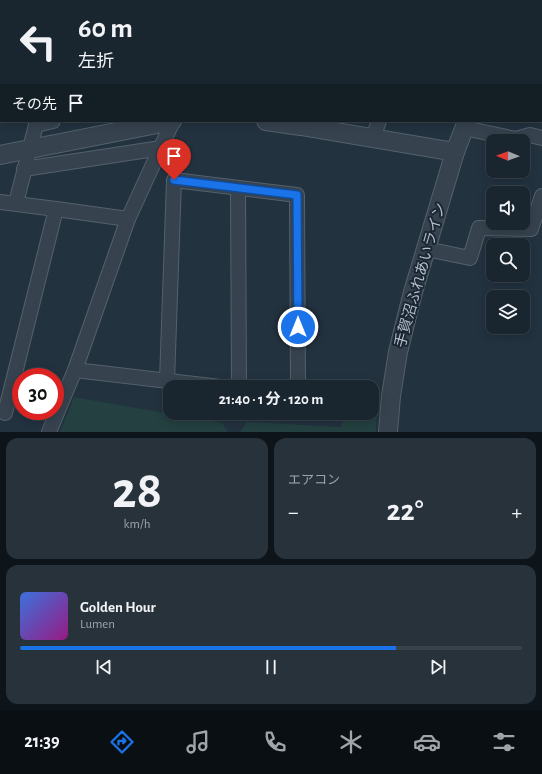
<!DOCTYPE html>
<html lang="ja">
<head>
<meta charset="utf-8">
<style>
	:root { --surface:#1a262f; --page:#27323b; --text:#f1f3f6; --muted:#9fa5aa; --line:#38434b; --accent:#1a73e8 }
	body { margin:0; font-family:"Alegreya Sans","Noto Sans JP",sans-serif; background:var(--page); color:var(--text); height:100vh; display:flex; flex-direction:column; font-size:15px; white-space:nowrap }
	* { box-sizing:border-box; margin:0 }
	p { font-size:13px; color:var(--muted) }
	.icon { flex:none; width:22px; height:22px; fill:none; stroke:currentColor; stroke-width:2; stroke-linecap:round; stroke-linejoin:round }
	.map { position:relative; height:432px; overflow:hidden }
	.sheet { display:flex; flex-direction:column; gap:6px; padding:6px; background:#0e151a; flex:1 }
	.sheet>* { flex:none }
	.top-card { position:absolute; left:0px; top:0px; width:542px; height:122px; box-shadow:0 2px 10px #0003,0 0 0 1px var(--line); background:#1a262f; color:var(--text); overflow:hidden }
	.needle { width:26px; rotate:271deg }
	.fabs { position:absolute; left:486px; top:134px; display:grid; gap:8px }
	.fabs a { display:grid; place-items:center; width:44px; height:44px; border-radius:8px; background:var(--surface); box-shadow:0 2px 10px #0003,0 0 0 1px var(--line); font-size:20px }
	.speed { position:absolute; left:12px; top:368px; display:flex; gap:8px; font-size:20px; font-weight:700; text-align:center }
	.speed>* { display:grid; place-content:center; width:52px; height:52px; border-radius:50%; background:var(--surface); box-shadow:0 2px 10px #0003,0 0 0 1px var(--line); line-height:1 }
	.speed .limit { border:6px solid #d22; background:#fff; color:#111 }
	.pin { position:absolute; display:grid; place-items:center; width:34px; height:34px; color:#fff; margin:-41px -17px; border-radius:50% 50% 50% 0; rotate:-45deg; box-shadow:0 0 4px #0007 }
	.pin .icon { rotate:45deg }
	.me { position:absolute; width:44px; margin:-22px; rotate:0deg; stroke-linejoin:round; filter:drop-shadow(0 0 3px #0008) }
	.turn { display:flex; align-items:center; gap:14px; height:84px; padding:0 12px; font-size:18px }
	.turn .icon { width:52px; height:52px; stroke-width:2.5 }
	.turn b { display:block; font-size:28px; line-height:34px }
	.then { display:flex; align-items:center; height:38px; padding:0 12px; background:#0003; gap:8px; font-size:15px }
	.big { font-size:30px; font-weight:700; line-height:1.1 }
	.sheet .widget { flex:1; display:flex; flex-direction:column; justify-content:center; gap:6px; min-width:0; padding:0 14px; border-radius:12px; background:var(--page) }
	.sheet .dial { align-items:center; gap:0 }
	.dial b { font-size:52px; line-height:1 }
	.song { display:flex; align-items:center; gap:12px }
	.cover { width:48px; height:48px; border-radius:6px; background:linear-gradient(135deg,hsl(220 70% 55%),hsl(310 70% 35%)) }
	.played { height:4px; border-radius:2px; background:linear-gradient(90deg,var(--accent) 75%,var(--line) 75%) }
	.keys { display:flex; justify-content:space-around; direction:ltr }
	.heat { display:flex; justify-content:space-between; align-items:center; font-size:22px; direction:ltr }
	.sheet .tiles { flex:1; display:grid; gap:6px; grid-template-columns:1fr 1fr }
	.widget:last-child { grid-column:span 2 }
	.trip { position:absolute; left:163px; top:380px; width:216px; height:40px; border-radius:12px; background:var(--surface); box-shadow:0 2px 10px #0003,0 0 0 1px var(--line); font-weight:700; line-height:40px; text-align:center }
	.tabs { display:flex; height:64px; justify-content:space-around; align-items:center; background:#0a0f13; color:var(--muted) }
	.tabs .icon { width:28px; height:28px }
	.tabs .on { color:var(--accent) }
	.tabs b { font-size:18px; color:var(--text) }
	.map>svg:first-child { display:block }
	.green { fill:#244040 }
	.lines { fill:none; stroke-linecap:round; stroke-linejoin:round }
	.service-casing { stroke:#54616d; stroke-width:8 }
	.minor-casing { stroke:#54616d; stroke-width:16 }
	.tertiary-casing { stroke:#54616d; stroke-width:20 }
	.service { stroke:#36434f; stroke-width:7 }
	.minor { stroke:#36434f; stroke-width:14 }
	.tertiary { stroke:#36434f; stroke-width:18 }
	.route-casing { stroke:#114b97; stroke-width:10 }
	.route { stroke:#1a73e8; stroke-width:7 }
	.labels { text-anchor:middle; stroke-width:4; stroke-linejoin:round; paint-order:stroke }
	.street-label { font-size:15px; fill:#b2beca; stroke:#1b2834 }
</style>
</head>
<body>
<div class="map">
<svg width="542" height="432" viewBox="0 0 542 432">
	<rect width="100%" height="100%" fill="#22323f"/>
	<g class="green">
		<polygon points="372,396 377,398 376,432 240,432 247,422 341,427 345,413 372,413"/>
		<polygon points="74,397 222,423 228,432 60,432"/>
	</g>
	<g class="lines">
		<g class="service-casing">
			<polyline id="service" points="308,1 308,0"/>
		</g>
		<g class="minor-casing">
			<g id="minor">
				<polyline points="243,0 243,1"/>
				<polyline points="74,1 75,0"/>
				<polyline points="149,1 149,0"/>
				<polyline points="344,1 345,0"/>
				<polyline points="422,1 423,0"/>
				<polyline points="0,20 1,20"/>
				<polyline points="0,82 1,82"/>
				<polyline points="36,125 53,121"/>
				<polyline points="464,128 516,139 530,135 542,138"/>
				<polyline points="373,138 379,121"/>
				<polyline points="24,169 161,148"/>
				<polyline points="238,188 239,387"/>
				<polyline points="0,202 56,209"/>
				<polyline points="16,203 37,121"/>
				<polyline points="426,249 470,258 479,228 531,229 542,196"/>
				<polyline points="75,370 220,387"/>
				<polyline points="167,381 174,180 297,195 298,387"/>
				<polyline points="5,413 56,209 128,219"/>
				<polyline points="49,432 75,370 128,219 173,121"/>
			</g>
		</g>
		<g class="tertiary-casing">
			<g id="tertiary">
				<polyline points="509,1 509,0"/>
				<polyline points="266,121 301,126 455,152"/>
				<polyline points="0,155 172,121"/>
				<polyline points="388,432 391,396 398,352 413,292 455,152 467,121"/>
			</g>
		</g>
		<use href="#service" class="service"/>
		<use href="#minor" class="minor"/>
		<use href="#tertiary" class="tertiary"/>
	</g>
	<g class="lines">
		<g class="route-casing">
			<polyline id="route" points="174,180 297,195 298,327"/>
		</g>
		<use href="#route" class="route"/>
	</g>
	<g class="labels">
		<g class="street-label">
			<text transform="translate(420 275) rotate(-74)" y="5">手賀沼ふれあいライン</text>
		</g>
	</g>
</svg>
<div class="fabs">
<a><svg class="needle" viewBox="-14 -14 28 28"><path d="M0-13l5 13h-10z" fill="#e53935"/><path d="M0 13l5-13h-10z" fill="#9fa5aa"/></svg></a>
<a><svg class="icon" aria-label="sound" viewBox="0 0 24 24"><path d="M4 9h4l5-4v14l-5-4H4zM17 9q2 3 0 6"/></svg></a>
<a><svg class="icon" aria-label="search" viewBox="0 0 24 24"><circle cx="10" cy="10" r="6"/><path d="M15 15l6 6"/></svg></a>
<a><svg class="icon" aria-label="layers" viewBox="0 0 24 24"><path d="M12 4l9 5-9 5-9-5zM3 14l9 5 9-5"/></svg></a>
</div>
<div class="speed"><div class="limit">30</div></div>
<div class="pin" style="left:174px;top:180px;background:#d93025"><svg class="icon" aria-label="arrive" viewBox="0 0 24 24"><path d="M6 21V4h12l-3 4 3 4H6"/></svg></div>
<svg class="me" style="left:298px;top:327px" viewBox="-20 -20 40 40"><circle r="17" fill="#1a73e8" stroke="#fff" stroke-width="3"/><path d="M0-11L8 9 0 5-8 9z" fill="#fff"/></svg>
<div class="trip">21:40 · 1 分 · 120 m</div>
<div class="top-card">
<div class="turn"><svg class="icon" aria-label="left" viewBox="0 0 24 24"><path d="M17 20v-9H6M10 6l-5 5 5 5"/></svg><div><b>60 m</b>左折</div></div>
<div class="then">その先<svg class="icon" aria-label="arrive" viewBox="0 0 24 24"><path d="M6 21V4h12l-3 4 3 4H6"/></svg></div>
</div>
</div>
<section class="sheet">
<div class="tiles">
<div class="widget dial"><b>28</b><p>km/h</p></div>
<div class="widget"><p>エアコン</p>
<div class="heat"><a>−</a><b class="big">22°</b><a>+</a></div>
</div>
<div class="widget">
<div class="song"><i class="cover"></i><div><b>Golden Hour</b><p>Lumen</p></div></div>
<div class="played"></div>
<div class="keys"><svg class="icon" aria-label="previous" viewBox="0 0 24 24"><path d="M18 5L8 12l10 7zM5 5v14"/></svg><svg class="icon" aria-label="pause" viewBox="0 0 24 24"><path d="M8 5v14M16 5v14"/></svg><svg class="icon" aria-label="next" viewBox="0 0 24 24"><path d="M6 5l10 7-10 7zM19 5v14"/></svg></div>
</div>
</div>
</section>
<nav class="tabs">
<b>21:39</b>
<svg class="icon on" aria-label="directions" viewBox="0 0 24 24"><path d="M12 3l9 9-9 9-9-9zM9 14v-3h6M13 9l2 2-2 2"/></svg>
<svg class="icon" aria-label="music" viewBox="0 0 24 24"><path d="M9 18V5l10-2v13"/><circle cx="6" cy="18" r="3"/><circle cx="16" cy="16" r="3"/></svg>
<svg class="icon" aria-label="phone" viewBox="0 0 24 24"><path d="M5 4h4l2 5-3 2q2 4 5 5l2-3 5 2v4C11 20 4 13 5 4z"/></svg>
<svg class="icon" aria-label="climate" viewBox="0 0 24 24"><path d="M12 3v18M4 7l16 10M4 17L20 7"/></svg>
<svg class="icon" aria-label="car" viewBox="0 0 24 24"><path d="M5 17H2v-5l4-1 3-4h7l3 4 3 1v5h-3M9 17h6M6 11h13"/><circle cx="7" cy="17" r="2"/><circle cx="17" cy="17" r="2"/></svg>
<svg class="icon" aria-label="filters" viewBox="0 0 24 24"><path d="M4 7h16M4 17h16"/><circle cx="9" cy="7" r="2"/><circle cx="15" cy="17" r="2"/></svg>
</nav>
</body>
</html>
